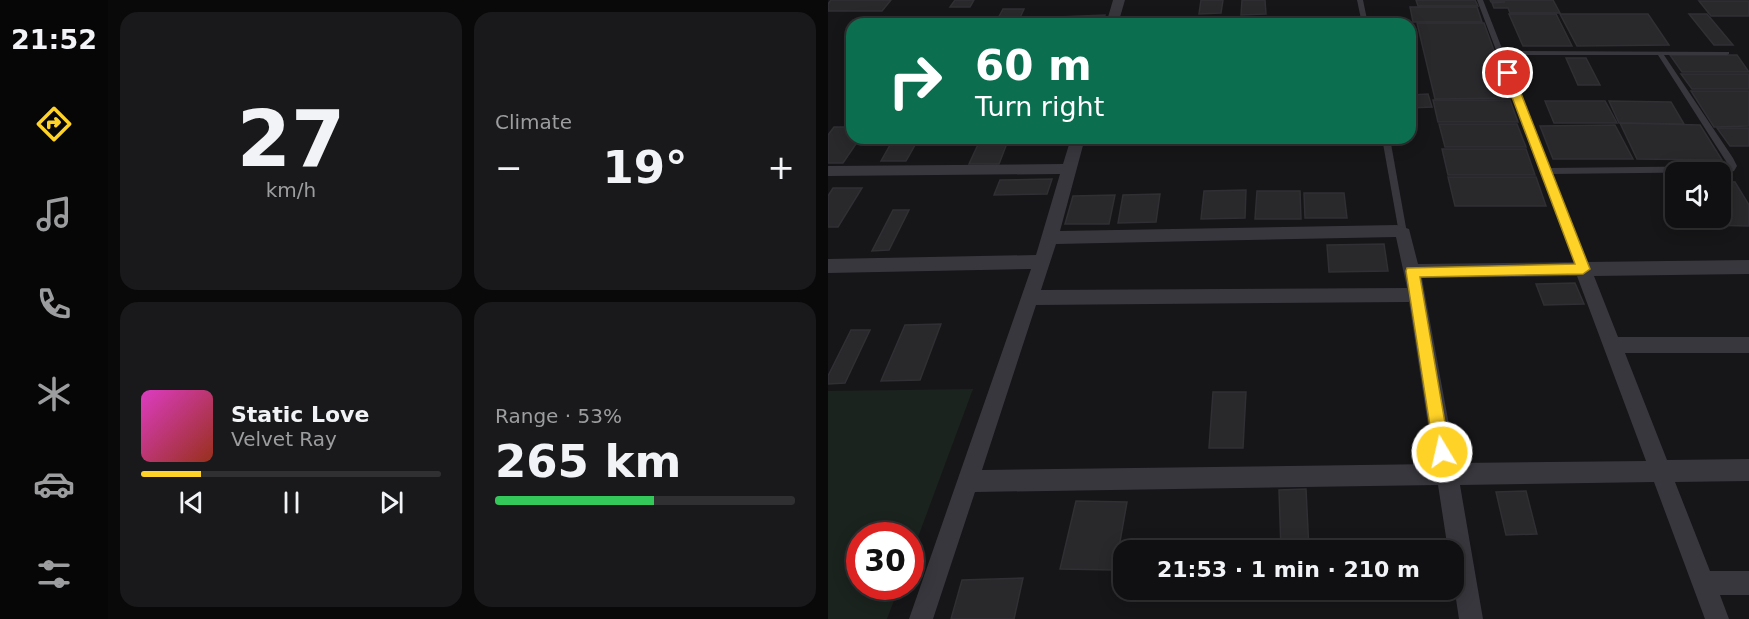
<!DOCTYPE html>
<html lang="en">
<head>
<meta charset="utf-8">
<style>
	:root { --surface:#101012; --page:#19191b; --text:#f1f3f6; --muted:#9c9d9f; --line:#303032; --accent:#ffd227 }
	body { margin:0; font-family:"DejaVu Sans",sans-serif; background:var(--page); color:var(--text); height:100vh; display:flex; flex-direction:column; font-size:22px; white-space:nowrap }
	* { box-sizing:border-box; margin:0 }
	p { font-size:20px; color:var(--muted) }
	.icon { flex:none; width:33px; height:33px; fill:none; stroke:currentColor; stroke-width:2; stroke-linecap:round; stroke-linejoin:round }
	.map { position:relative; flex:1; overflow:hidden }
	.side { display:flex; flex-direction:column; gap:12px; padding:12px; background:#09090a; width:720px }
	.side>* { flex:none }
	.top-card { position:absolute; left:18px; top:18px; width:570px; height:126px; border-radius:18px; box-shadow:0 3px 15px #0003,0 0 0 2px var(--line); background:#0b6e4f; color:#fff; overflow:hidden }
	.controls { position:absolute; left:837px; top:162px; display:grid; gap:12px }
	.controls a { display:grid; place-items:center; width:66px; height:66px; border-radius:12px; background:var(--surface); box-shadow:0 3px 15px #0003,0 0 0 2px var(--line); font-size:30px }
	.speed { position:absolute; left:18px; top:522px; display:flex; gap:12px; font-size:30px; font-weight:700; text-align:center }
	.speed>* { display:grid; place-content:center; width:78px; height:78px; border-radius:50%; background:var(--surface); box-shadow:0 3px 15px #0003,0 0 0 2px var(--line); line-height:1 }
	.speed .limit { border:9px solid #d22; background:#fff; color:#111 }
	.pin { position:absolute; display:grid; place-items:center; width:51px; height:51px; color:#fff; margin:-26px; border:3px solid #fff; border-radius:50%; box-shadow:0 2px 6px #0007 }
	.me { position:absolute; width:66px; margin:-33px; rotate:351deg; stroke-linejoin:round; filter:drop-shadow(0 0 4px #0008) }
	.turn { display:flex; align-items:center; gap:21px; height:126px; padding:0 30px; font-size:27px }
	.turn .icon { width:78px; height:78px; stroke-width:2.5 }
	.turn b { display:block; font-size:42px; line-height:51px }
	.big { font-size:45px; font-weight:700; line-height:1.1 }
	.side .tile { flex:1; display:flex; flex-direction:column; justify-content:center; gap:9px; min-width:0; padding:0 21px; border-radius:18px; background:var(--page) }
	.side .dial { align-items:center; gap:0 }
	.dial b { font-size:78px; line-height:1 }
	.song { display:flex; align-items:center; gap:18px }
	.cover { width:72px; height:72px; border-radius:9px; background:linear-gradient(135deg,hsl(310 70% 55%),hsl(10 70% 35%)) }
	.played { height:6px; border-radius:3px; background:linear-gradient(90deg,var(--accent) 20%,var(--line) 20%) }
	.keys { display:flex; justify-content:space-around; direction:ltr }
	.heat { display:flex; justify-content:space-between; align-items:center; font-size:33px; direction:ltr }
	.charge { height:9px; border-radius:4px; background:linear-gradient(90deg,#34c759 53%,var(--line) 0) }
	.side .tiles { flex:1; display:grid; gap:12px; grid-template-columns:repeat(2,1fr) }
	.trip { position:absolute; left:285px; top:540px; width:351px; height:60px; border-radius:18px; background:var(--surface); box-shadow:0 3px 15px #0003,0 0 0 2px var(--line); font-weight:700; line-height:60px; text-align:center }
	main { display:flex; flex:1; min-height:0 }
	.menu { display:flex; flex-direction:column; width:108px; justify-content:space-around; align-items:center; background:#060607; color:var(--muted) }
	.menu .icon { width:42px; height:42px }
	.menu .selected { color:var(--accent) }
	.menu b { font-size:27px; color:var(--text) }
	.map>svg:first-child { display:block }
	.green { fill:#1b231e }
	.building { fill:#29292c; stroke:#303034; stroke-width:1.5 }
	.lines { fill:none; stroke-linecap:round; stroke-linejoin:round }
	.lane { fill:#37373d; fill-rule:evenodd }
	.street { fill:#37373d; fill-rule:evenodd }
	.route { fill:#ffd227; stroke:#a68819; stroke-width:1.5 }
</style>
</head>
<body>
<main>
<nav class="menu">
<b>21:52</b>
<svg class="icon selected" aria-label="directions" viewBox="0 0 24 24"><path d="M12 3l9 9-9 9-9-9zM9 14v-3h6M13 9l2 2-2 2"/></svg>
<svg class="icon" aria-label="music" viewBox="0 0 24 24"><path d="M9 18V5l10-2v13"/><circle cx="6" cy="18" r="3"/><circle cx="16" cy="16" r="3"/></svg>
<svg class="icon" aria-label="phone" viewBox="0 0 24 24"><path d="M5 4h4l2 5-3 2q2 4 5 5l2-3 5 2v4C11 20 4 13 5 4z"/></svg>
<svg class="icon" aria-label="climate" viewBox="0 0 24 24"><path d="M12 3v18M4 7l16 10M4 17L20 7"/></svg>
<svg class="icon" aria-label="car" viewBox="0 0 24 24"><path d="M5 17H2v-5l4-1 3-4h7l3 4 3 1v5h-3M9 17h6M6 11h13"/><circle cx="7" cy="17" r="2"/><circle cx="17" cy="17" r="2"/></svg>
<svg class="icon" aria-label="filters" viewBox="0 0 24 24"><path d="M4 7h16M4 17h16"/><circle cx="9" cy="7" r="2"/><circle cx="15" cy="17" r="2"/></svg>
</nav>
<section class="side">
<div class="tiles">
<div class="tile dial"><b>27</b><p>km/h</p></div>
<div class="tile"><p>Climate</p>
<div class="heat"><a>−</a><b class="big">19°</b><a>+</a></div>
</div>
<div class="tile">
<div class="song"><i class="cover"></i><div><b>Static Love</b><p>Velvet Ray</p></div></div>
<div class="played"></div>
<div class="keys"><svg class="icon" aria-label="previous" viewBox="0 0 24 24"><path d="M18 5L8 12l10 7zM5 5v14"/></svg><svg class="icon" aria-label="pause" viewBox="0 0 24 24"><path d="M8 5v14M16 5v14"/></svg><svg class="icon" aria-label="next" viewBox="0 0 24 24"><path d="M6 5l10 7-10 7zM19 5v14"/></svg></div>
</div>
<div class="tile"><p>Range · 53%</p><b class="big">265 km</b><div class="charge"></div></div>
</div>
</section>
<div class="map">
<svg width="921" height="619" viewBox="0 0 921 619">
	<rect width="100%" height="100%" fill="#161618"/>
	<polygon class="green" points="145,389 83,556 82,536 32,536 32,586 71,587 59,619 0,619 0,391"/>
	<g class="building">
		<polygon points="3,0 63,0 54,11 0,11 0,4"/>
		<polygon points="127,0 146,0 142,7 122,7"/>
		<polygon points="373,0 395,0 393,13 371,14"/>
		<polygon points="414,0 437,0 438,14 413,15"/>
		<polygon points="588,0 647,0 650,6 590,6"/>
		<polygon points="662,0 725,0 732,13 682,13 680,8 666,8 664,3 677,2 663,2"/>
		<polygon points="871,1 921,1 921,16 883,16"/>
		<polygon points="582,7 649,7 654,22 585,22"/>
		<polygon points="175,9 196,9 189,24 167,24"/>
		<polygon points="681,14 728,14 744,46 695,46"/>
		<polygon points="732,14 820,14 841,45 749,46"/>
		<polygon points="861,14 879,14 905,45 886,45"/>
		<polygon points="277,15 275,24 226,24 229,17"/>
		<polygon points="589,23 656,23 683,98 607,99"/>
		<polygon points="842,55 909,55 921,72 854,72"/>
		<polygon points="738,58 758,58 772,85 750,85"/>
		<polygon points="853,74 921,74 921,89 864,89"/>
		<polygon points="863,91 921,91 921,126 886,127"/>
		<polygon points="600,94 604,107 582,108 582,95"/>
		<polygon points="605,100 682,100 690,122 610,122"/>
		<polygon points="717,101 777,101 789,123 726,123"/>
		<polygon points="781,101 843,102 856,124 791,123"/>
		<polygon points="792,123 872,125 894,160 809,159"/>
		<polygon points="611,124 689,124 698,147 617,147"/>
		<polygon points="787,125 805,159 725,159 712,126"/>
		<polygon points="6,127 24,127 24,138 32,138 15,163 0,163 0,135"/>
		<polygon points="889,128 921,128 921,146 902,146"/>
		<polygon points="66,138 91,138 78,161 53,161"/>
		<polygon points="153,138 181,138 171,164 141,164"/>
		<polygon points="614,149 698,149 707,175 620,175"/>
		<polygon points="620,177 708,177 718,206 627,206"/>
		<polygon points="224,179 219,194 166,195 172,180"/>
		<polygon points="892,181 907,182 921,205 921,226 877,225 873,218 892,218"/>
		<polygon points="5,188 34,188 10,227 0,227 0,196"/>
		<polygon points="418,190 417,218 373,219 376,191"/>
		<polygon points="429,191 472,191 473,219 427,219"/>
		<polygon points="476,193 516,193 519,218 477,218"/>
		<polygon points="332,194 328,222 290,223 295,195"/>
		<polygon points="287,195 281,224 237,224 245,196"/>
		<polygon points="65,210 81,210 61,250 44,251"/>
		<polygon points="556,244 560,271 501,272 499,245"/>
		<polygon points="747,283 756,304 716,305 708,284"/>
		<polygon points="113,324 92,380 53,381 77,325"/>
		<polygon points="23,330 42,330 17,383 0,384 0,376"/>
		<polygon points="385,392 418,392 415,448 381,448"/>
		<polygon points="478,489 481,550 453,550 451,490"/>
		<polygon points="698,491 709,534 678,535 668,492"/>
		<polygon points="248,501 299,502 287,570 232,569"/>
		<polygon points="195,578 186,619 123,619 134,580"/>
	</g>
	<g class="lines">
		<g class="lane">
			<polygon points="529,0 535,0 540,24 534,24"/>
			<path d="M649 0H655L675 51 901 52V54L899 55H836L905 158 909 166 906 171 903 172 722 174 759 269 758 271H752ZM676 55H830L901 166 720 168Z"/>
			<polygon points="554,138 562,138 579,233 575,236 571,233"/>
		</g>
		<g class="street">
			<polygon points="285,0 297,0 290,24 278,24"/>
			<path d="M243 138H257L232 231 569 225 581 229 590 264 921 260V274L766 276 790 337H921V353H797L839 460 921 459V481L847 482 882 571H921V595H892L901 619H877L826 482 632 485 655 619H631L626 586V550H620L610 485 147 492 105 619H81L203 269 0 273V259L208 255 232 174 0 176V166L235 164ZM568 237 579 288 213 290 228 244ZM749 276 818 461 628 463 594 278ZM581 302 606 464 154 470 208 305Z"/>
		</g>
	</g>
	<polygon class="route" points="680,70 685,73 762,269 755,274 592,277 622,452 620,457 614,460 609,457 606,452 578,271 579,268 747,264 675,73"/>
</svg>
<div class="controls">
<a><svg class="icon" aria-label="sound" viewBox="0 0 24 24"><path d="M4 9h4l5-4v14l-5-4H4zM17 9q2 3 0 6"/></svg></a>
</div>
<div class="speed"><div class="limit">30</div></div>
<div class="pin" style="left:680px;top:73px;background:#d93025"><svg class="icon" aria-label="arrive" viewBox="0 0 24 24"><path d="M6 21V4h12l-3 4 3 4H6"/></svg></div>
<svg class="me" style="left:614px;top:452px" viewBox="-20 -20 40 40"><circle r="17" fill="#ffd227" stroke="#fff" stroke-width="3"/><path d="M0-11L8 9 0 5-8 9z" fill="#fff"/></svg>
<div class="trip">21:53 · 1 min · 210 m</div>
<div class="top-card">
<div class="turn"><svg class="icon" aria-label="right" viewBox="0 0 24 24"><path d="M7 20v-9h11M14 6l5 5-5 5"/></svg><div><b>60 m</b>Turn right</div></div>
</div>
</div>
</main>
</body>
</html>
